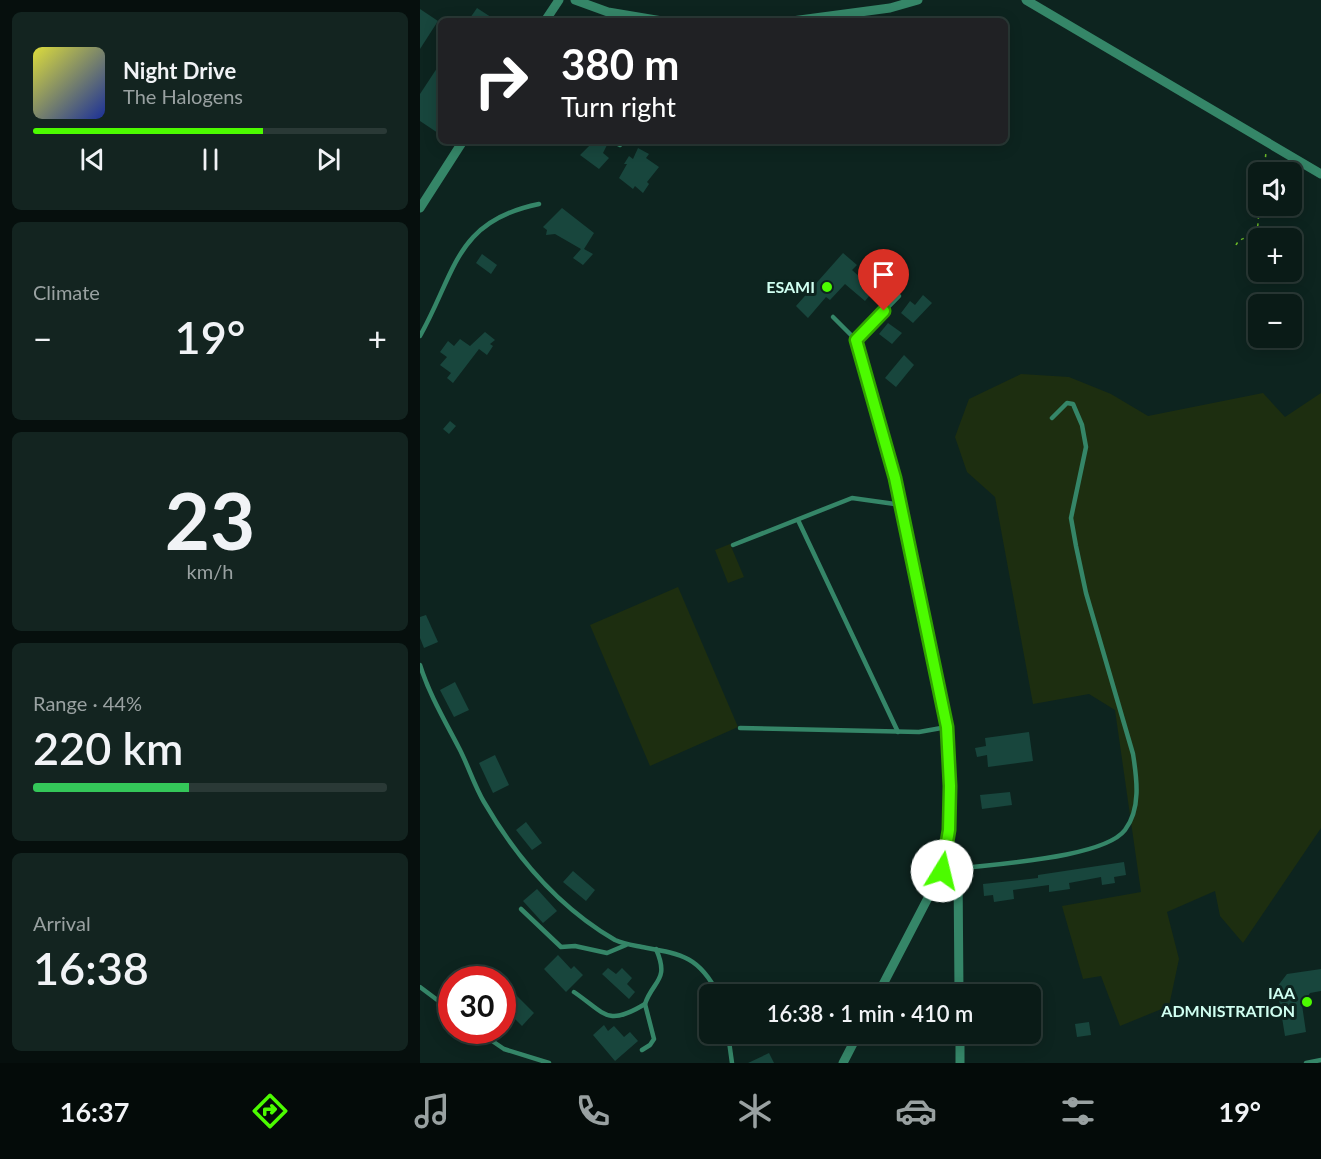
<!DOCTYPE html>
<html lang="en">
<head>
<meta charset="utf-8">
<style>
	:root { --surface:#0a1b17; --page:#132420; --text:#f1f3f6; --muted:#99a1a1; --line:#2a3936; --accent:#4cfb00 }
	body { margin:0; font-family:Lato,sans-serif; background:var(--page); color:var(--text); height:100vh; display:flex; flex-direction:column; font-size:22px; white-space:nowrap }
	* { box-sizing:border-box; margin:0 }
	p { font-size:20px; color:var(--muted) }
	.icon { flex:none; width:33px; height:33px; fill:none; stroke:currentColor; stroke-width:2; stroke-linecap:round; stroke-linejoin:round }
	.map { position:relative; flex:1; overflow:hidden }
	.drawer { display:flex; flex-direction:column; gap:12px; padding:12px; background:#060f0d; width:420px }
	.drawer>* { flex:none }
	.hud { position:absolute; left:18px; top:18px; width:570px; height:126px; border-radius:9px; box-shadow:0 3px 15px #0003,0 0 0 2px var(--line); background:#202124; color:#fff; overflow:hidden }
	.buttons { position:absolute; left:828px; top:162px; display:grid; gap:12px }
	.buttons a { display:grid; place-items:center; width:54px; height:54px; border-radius:9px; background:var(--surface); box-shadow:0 3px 15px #0003,0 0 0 2px var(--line); font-size:30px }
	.speed { position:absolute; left:18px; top:966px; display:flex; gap:12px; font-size:30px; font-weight:700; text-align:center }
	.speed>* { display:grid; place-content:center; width:78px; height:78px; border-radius:50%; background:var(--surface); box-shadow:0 3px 15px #0003,0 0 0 2px var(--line); line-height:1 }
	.speed .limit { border:9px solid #d22; background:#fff; color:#111 }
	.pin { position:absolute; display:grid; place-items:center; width:51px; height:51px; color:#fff; margin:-62px -26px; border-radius:50% 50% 50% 0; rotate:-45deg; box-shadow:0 0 6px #0007 }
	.pin .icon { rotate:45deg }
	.me { position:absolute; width:66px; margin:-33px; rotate:9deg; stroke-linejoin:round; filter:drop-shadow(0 0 4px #0008) }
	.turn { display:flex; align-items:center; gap:21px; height:126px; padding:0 24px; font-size:27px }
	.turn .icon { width:78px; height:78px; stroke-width:2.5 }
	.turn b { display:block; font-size:42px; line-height:51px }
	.big { font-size:45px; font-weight:600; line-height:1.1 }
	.drawer .widget { flex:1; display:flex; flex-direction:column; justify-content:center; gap:9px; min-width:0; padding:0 21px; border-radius:9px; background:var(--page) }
	.drawer .dial { align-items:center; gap:0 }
	.dial b { font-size:78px; line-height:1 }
	.song { display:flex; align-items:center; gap:18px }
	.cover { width:72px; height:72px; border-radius:9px; background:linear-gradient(135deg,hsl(60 70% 55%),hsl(230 70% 35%)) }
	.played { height:6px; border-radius:3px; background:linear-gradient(90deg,var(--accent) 65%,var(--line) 65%) }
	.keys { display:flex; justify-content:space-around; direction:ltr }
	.heat { display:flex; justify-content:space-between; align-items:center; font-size:33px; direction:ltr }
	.charge { height:9px; border-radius:4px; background:linear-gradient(90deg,#34c759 44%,var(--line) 0) }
	.trip { position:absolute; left:279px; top:984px; width:342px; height:60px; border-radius:9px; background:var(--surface); box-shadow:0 3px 15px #0003,0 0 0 2px var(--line); font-weight:600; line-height:60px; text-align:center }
	.tabs { display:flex; height:96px; justify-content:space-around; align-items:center; background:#040b09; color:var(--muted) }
	.tabs .icon { width:42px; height:42px }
	.tabs .current { color:var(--accent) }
	.tabs b { font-size:27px; color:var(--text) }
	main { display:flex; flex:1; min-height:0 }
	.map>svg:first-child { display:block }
	.green { fill:#1d2e10 }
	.building { fill:#18463d }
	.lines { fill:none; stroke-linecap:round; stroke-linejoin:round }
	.path { stroke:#6cbb28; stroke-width:1.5; stroke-dasharray:3 4.5; stroke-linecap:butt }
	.lane { stroke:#358668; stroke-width:4.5 }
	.street { stroke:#358668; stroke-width:9 }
	.route-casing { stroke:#31a300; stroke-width:15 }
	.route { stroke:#4cfb00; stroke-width:10 }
	.poi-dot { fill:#4cfb00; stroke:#0d241f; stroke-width:2 }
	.labels { text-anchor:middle; stroke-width:6; stroke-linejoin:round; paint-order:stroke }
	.poi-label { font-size:16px; font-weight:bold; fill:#d0fff1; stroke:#0d241f; text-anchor:end }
</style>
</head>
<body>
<main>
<section class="drawer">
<div class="widget">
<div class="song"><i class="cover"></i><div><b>Night Drive</b><p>The Halogens</p></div></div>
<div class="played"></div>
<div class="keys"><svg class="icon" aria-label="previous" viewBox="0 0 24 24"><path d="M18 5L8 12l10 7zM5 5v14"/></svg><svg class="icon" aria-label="pause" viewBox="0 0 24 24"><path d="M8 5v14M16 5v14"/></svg><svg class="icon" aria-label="next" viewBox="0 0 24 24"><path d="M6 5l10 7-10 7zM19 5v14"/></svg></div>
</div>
<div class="widget"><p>Climate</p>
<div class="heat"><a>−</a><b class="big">19°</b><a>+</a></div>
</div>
<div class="widget dial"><b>23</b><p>km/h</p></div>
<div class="widget"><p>Range · 44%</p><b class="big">220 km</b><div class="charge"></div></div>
<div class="widget"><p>Arrival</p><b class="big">16:38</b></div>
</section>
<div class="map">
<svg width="901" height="1063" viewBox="0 0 901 1063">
	<rect width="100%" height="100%" fill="#0d241f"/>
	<g class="green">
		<polygon points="601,374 649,377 691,394 728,416 843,393 865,417 901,393 901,828 823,943 800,916 795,891 747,912 759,959 749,1006 700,1026 681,976 663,979 642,906 721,892 695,710 669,694 613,704 575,497 547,472 535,437 549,399"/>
		<polygon points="310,544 324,577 308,583 295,550"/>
		<polygon points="258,587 318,727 230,766 170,625"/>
	</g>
	<g class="building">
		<polygon points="57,8 77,21 48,21"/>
		<polygon points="0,9 18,21 0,49"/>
		<polygon points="21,62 21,135 0,121 0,94"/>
		<polygon points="174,141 187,145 183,153 189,158 179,169 160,155"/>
		<polygon points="218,148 229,154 226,158 239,167 227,182 229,184 223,193 215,186 213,189 199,178 207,164 204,164 209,156 213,159"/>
		<polygon points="142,208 174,233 164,249 173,254 163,265 153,258 161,249 135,234 126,235 127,230 123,227"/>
		<polygon points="423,253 437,265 432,270 454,290 445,301 425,284 410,300 406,297 388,318 376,306"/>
		<polygon points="62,254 77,265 71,274 56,263"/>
		<polygon points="503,295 512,303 493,323 481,313 490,301 495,305"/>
		<polygon points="468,323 482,333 472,344 459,334"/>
		<polygon points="65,332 75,340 70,344 73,346 67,355 59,349 33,383 27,378 31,373 20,365 27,357 20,352 28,341 34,346 40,339 50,346"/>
		<polygon points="484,355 494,365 476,387 465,378"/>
		<polygon points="30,421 36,426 29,434 23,429"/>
		<polygon points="6,615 18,642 4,648 0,638 0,617"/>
		<polygon points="35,682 49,710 34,717 20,690"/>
		<polygon points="609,732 613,761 568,767 567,755 557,757 555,748 566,746 565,738"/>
		<polygon points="75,755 89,785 73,793 59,763"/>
		<polygon points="590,792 592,805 562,809 560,795"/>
		<polygon points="106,822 122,843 112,850 96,830"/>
		<polygon points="704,862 706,875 694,877 695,883 682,885 681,877 649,883 650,889 629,892 629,885 593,890 594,899 574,902 573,895 564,896 563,884 618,878 618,875"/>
		<polygon points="153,871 175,890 166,901 143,882"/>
		<polygon points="117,889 137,911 123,923 103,901"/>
		<polygon points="138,955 151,969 154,966 163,975 146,992 124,969"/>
		<polygon points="188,968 196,974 202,968 212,978 207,984 215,992 209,999 182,974"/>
		<polygon points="901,969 901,991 890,993 882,1005 886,1032 865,1036 857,987 867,974"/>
		<polygon points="95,994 114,1013 102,1026 83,1007"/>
		<polygon points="669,1022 671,1035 657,1037 655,1024"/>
		<polygon points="184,1025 188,1031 194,1026 204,1037 210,1032 218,1041 195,1061 173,1035"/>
		<polygon points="349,1053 354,1063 328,1063"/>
	</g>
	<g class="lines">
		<g class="path">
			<polyline points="844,172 846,152"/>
			<path d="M816 245C820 236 831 239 836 231 840 223 837 213 840 206"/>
		</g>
		<g class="lane">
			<polyline points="192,141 200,145"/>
			<polyline points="413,317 436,340 479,296"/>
			<path d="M0 336C36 272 35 221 119 204"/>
			<polyline points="378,520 478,732"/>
			<polyline points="313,545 432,498 482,505"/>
			<path d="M0 665C9 694 25 721 39 748 48 765 54 785 64 802 96 857 140 908 195 940 204 944 212 945 222 947 261 954 279 956 298 994"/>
			<polyline points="320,728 499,732 527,727"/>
			<path d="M522 871C561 864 682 860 705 830 721 809 717 779 713 754L666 593 656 546 651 518 666 447 662 425 653 404 647 403 632 418"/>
			<polyline points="101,909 141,947 155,946 187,953 206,945"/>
			<polyline points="0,987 32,1011"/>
			<path d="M154 992C186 1014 187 1027 225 1004"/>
			<polyline points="56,1030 84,1049 129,1063"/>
			<polyline points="308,1034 312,1063"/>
			<path d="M222 1050 230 1045 234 1039 225 1004C233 980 250 981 236 949"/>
			<polyline points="886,1063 901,1060"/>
		</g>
		<g class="street">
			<polyline points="155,0 188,12 242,21"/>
			<polyline points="606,0 901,174"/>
			<polyline points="125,21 139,0"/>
			<polyline points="372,21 470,8 498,0"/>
			<polyline points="0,208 43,141"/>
			<polyline points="436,340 465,436 482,505 527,727 530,786 529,830 522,871 458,994"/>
			<polyline points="538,868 539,994"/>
			<polyline points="540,1034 540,1063"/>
			<polyline points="423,1063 438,1034"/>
		</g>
	</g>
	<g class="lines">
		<g class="route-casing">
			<polyline id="route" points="464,311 436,340 475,478 527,727 530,786 529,830 522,871"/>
		</g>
		<use href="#route" class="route"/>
	</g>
	<g class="poi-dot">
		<circle cx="407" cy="287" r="6"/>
		<circle cx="887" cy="1002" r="6"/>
	</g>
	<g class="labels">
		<g class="poi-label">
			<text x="395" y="293">ESAMI</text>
			<text x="875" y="999">IAA<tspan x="875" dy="18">ADMNISTRATION</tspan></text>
		</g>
	</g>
</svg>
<div class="buttons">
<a><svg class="icon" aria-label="sound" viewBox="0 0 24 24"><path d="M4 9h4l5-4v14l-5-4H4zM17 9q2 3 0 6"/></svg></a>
<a>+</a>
<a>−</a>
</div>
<div class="speed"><div class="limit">30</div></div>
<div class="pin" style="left:464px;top:311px;background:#d93025"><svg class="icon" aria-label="arrive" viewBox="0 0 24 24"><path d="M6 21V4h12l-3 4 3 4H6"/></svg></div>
<svg class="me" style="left:522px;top:871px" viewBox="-20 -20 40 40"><circle r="19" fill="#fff"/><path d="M0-13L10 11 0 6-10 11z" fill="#4cfb00"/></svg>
<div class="trip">16:38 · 1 min · 410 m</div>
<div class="hud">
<div class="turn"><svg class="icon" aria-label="right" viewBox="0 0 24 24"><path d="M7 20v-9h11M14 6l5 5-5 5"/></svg><div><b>380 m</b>Turn right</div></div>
</div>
</div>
</main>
<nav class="tabs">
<b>16:37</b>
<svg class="icon current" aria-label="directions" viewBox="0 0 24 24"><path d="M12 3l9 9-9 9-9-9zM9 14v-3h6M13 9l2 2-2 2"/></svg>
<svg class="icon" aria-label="music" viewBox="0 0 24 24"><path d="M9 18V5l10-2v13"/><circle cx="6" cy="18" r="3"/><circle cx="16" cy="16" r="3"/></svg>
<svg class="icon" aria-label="phone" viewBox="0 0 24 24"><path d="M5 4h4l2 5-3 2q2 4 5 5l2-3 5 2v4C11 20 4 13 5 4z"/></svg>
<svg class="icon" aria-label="climate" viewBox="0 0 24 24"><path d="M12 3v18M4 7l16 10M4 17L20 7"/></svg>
<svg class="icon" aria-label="car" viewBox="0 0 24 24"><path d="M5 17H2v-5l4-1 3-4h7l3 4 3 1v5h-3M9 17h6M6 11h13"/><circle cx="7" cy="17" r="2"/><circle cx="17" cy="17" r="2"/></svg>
<svg class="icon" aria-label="filters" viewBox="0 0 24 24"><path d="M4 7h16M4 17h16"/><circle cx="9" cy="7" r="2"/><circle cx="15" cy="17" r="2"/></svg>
<b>19°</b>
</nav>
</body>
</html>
